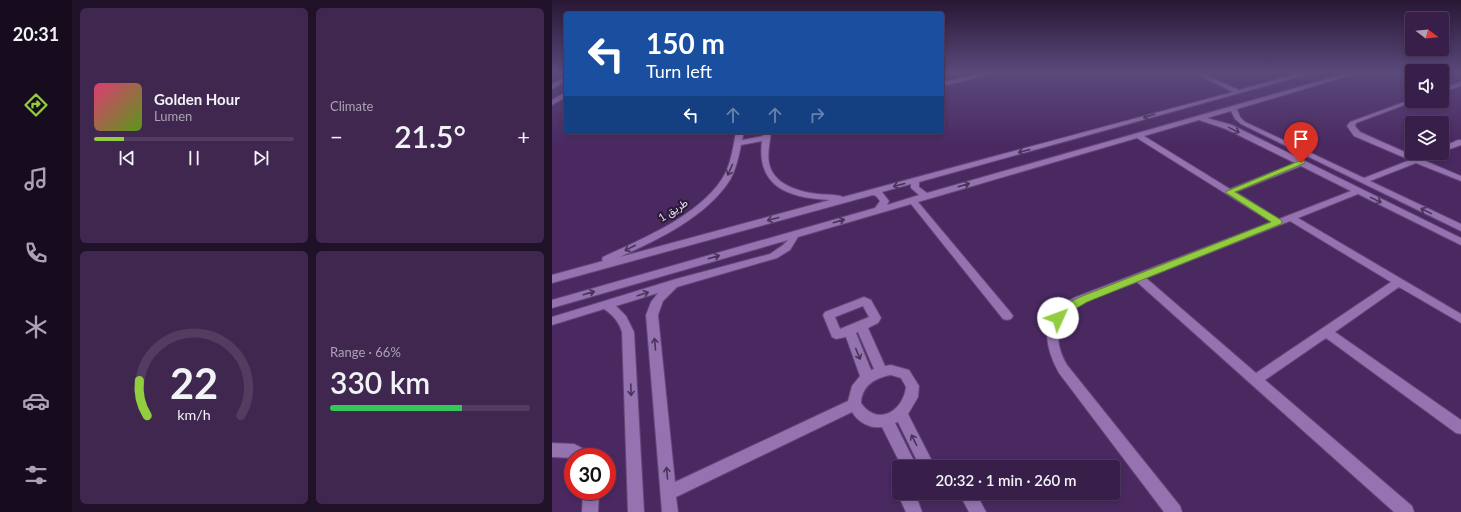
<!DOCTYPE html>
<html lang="en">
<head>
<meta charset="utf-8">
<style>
	:root { --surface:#381f49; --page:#3f2750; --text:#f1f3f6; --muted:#aba2b4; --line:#523d61; --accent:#91cd3f }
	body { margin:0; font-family:Lato,Vazirmatn,sans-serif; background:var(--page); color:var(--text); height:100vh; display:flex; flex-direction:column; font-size:15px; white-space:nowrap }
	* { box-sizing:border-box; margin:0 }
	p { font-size:13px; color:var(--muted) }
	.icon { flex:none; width:22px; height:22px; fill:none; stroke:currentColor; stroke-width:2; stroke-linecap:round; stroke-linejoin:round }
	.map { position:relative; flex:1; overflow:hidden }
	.drawer { display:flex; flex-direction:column; gap:8px; padding:8px; background:#1f1128; width:480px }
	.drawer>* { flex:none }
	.top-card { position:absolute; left:12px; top:12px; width:380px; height:122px; border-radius:4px; box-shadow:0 2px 6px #0003,0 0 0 1px var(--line); background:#1a4fa0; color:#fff; overflow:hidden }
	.needle { width:26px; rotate:106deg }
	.buttons { position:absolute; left:853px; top:12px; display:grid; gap:8px }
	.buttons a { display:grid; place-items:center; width:44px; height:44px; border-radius:4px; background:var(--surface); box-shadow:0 2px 6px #0003,0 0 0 1px var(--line); font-size:20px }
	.speed { position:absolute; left:12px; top:448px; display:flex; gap:8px; font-size:20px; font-weight:700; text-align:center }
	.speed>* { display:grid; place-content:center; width:52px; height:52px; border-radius:50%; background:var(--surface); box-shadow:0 2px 6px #0003,0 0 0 1px var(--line); line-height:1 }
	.speed .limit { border:6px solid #d22; background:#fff; color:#111 }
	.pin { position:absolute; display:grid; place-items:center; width:34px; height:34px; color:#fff; margin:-41px -17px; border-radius:50% 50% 50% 0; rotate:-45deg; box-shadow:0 0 4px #0007 }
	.pin .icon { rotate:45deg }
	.me { position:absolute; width:44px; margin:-22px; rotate:47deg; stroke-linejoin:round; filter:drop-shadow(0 0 3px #0008) }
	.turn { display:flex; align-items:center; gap:14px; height:84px; padding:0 16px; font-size:18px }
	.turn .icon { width:52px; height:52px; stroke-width:2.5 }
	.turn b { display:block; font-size:28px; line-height:34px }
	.lanes { display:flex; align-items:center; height:38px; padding:0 16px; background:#0003; justify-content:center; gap:20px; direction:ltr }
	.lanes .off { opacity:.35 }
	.big { font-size:30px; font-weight:600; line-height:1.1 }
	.drawer .tile { flex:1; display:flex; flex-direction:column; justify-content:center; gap:6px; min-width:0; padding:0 14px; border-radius:6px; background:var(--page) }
	.drawer .dial { align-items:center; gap:0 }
	.dial svg { height:104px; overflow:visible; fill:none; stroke:var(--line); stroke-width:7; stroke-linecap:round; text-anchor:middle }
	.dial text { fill:var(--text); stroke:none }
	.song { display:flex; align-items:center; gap:12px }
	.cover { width:48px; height:48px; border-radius:6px; background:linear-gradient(135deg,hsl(340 70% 55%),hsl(90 70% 35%)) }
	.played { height:4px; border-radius:2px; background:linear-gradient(90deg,var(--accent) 15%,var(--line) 15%) }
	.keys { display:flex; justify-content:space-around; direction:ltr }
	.heat { display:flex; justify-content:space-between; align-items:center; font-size:22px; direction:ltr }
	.charge { height:6px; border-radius:3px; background:linear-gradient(90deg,#34c759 66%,var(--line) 0) }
	.drawer .tiles { flex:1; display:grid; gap:8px; grid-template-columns:repeat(2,1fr) }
	.trip { position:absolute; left:340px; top:460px; width:228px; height:40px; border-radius:4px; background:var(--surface); box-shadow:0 2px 6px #0003,0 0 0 1px var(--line); font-weight:600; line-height:40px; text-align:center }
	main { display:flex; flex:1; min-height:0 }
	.tabs { display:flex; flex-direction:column; width:72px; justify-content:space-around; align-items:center; background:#160c1d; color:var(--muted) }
	.tabs .icon { width:28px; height:28px }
	.tabs .selected { color:var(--accent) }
	.tabs b { font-size:18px; color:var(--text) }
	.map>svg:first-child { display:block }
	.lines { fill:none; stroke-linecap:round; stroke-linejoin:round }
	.minor-casing { stroke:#644677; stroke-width:2 }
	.minor { fill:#9572b0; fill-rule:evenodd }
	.oneway { stroke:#493458 }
	.route { fill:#91cd3f; stroke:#5e8529 }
	.labels { text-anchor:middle; stroke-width:4; stroke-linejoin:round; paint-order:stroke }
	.street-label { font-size:11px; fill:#e9d7f9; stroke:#291a33 }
</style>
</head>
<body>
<main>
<nav class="tabs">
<b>20:31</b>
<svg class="icon selected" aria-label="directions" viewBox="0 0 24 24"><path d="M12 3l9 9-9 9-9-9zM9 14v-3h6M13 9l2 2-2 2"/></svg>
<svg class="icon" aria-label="music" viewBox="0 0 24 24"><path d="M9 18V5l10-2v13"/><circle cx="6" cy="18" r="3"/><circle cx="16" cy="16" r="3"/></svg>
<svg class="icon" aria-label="phone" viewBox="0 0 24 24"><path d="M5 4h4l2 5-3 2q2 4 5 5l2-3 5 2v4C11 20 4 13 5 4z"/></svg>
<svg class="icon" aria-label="climate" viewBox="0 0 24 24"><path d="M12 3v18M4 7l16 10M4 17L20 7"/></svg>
<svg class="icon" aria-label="car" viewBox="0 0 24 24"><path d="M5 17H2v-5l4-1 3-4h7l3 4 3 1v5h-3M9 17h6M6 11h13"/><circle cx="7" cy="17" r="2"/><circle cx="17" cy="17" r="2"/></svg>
<svg class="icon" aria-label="filters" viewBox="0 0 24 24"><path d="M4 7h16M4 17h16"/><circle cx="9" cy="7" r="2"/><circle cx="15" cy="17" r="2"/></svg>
</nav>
<section class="drawer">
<div class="tiles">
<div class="tile">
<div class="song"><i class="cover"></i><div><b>Golden Hour</b><p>Lumen</p></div></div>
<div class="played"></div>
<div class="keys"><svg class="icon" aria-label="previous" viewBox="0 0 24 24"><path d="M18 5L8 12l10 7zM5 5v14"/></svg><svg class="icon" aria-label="pause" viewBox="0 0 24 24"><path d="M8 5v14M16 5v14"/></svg><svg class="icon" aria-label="next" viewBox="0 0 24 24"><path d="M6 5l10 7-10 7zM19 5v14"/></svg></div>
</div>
<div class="tile"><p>Climate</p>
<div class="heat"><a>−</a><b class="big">21.5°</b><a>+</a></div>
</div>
<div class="tile dial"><svg viewBox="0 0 100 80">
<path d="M14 69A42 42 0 1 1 86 69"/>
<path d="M14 69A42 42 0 0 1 8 42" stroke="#91cd3f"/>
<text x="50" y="56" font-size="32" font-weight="700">22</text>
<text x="50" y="72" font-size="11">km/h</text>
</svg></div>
<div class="tile"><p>Range · 66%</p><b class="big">330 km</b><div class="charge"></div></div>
</div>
</section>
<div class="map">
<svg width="909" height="512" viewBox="0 0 909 512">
	<rect width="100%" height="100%" fill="#4a2961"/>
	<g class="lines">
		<g class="minor-casing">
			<g id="minor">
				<polygon points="433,73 445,73 390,86 390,82"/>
				<path d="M642 73H650L687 90 749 73H760L367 182V187L375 193 796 73H806L685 109 688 117 693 122 812 178 858 160 802 136 795 126 798 122 858 100 863 101 804 123 803 126 808 132 864 157 875 153H886L871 160 909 176V181L864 163 818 181 909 224V231L689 124 683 119 679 111 655 118 680 125 909 238V245L806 194 746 218 909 314V323L847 287 783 332 909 420V434L904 433 774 338 713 380 860 506 862 512H842L585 282C546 297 483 310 515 365L628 506 630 512H612L507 373C490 342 488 313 524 297L719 222 585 138 366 202 459 313 461 316 459 319 455 320 451 319 359 204 246 237 238 250 225 258 125 287 111 301 106 315 123 482 296 401 300 386 308 376 294 337 284 339 280 337 271 315 273 312 312 297 319 300 329 318 326 323 316 328 333 366 339 365 357 370 367 386 366 397 356 414 383 467H368L346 422 343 423 365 467H350L330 427C318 429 306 422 300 412L124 497 126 512H110L94 315 99 302 106 293 64 306 74 316 82 332 92 512H76L70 332C67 322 61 315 52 309L0 325V317L124 279 218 254 231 245 236 240 0 308V300L323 208 328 201 324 196 321 195 0 283V275L51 261 50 259 51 257C90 239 146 216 170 179 179 165 181 147 184 132H192L190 140 211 136V132H219C218 142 215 153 217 163 221 185 248 192 266 194 274 195 284 194 291 197L681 92ZM647 120 674 129 743 163 678 189 592 136ZM210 141C204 188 238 198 278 200L68 257C107 239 154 217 178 180 184 169 187 156 189 145ZM749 166 799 191 727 219 684 192ZM359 184V188L367 195 335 205 337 201 330 192ZM738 221 839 282 704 373 594 278ZM311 306 317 317 288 329 283 317ZM306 332 322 369 319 370 304 333ZM339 375 349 378 354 387C351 411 326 427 309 403 310 385 323 378 339 375Z"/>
				<polygon points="14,76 14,81 0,89 0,84"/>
				<polygon points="909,82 909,86 890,92 890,88"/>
				<polygon points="14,92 14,97 0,105 0,100"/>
				<polygon points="906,140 909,140 909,145 890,152 890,147"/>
				<polygon points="0,443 22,444 38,452 40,457 21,458 0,457"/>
				<polygon points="396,460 405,462 407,467 389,467 391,462"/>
				<polygon points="31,491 47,491 46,512 30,512"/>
				<polygon points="347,493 363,493 370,512 354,512 347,497"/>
				<polygon points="407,493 424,493 434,512 417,512"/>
			</g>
		</g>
		<use href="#minor" class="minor"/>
	</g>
	<defs><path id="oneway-shaft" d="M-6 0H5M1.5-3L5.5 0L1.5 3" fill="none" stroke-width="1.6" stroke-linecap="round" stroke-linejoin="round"/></defs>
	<g class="oneway">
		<use href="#oneway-shaft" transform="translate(597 116) rotate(164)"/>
		<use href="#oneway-shaft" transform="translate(682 130) rotate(26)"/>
		<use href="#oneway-shaft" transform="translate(472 151) rotate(165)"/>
		<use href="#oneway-shaft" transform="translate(178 170) rotate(114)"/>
		<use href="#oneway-shaft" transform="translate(347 185) rotate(165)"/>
		<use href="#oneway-shaft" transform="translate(412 185) rotate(-16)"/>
		<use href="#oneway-shaft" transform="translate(824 200) rotate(26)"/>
		<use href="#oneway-shaft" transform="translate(874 211) rotate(-154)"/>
		<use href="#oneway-shaft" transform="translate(221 219) rotate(165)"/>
		<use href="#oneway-shaft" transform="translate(287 221) rotate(-16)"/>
		<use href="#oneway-shaft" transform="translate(78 248) rotate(153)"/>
		<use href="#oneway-shaft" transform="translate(162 257) rotate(-16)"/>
		<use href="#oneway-shaft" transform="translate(37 293) rotate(-16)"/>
		<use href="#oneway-shaft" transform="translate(91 294) rotate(-18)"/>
		<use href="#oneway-shaft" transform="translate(103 344) rotate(-95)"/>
		<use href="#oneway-shaft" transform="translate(306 354) rotate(68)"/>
		<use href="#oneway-shaft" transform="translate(79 390) rotate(88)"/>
		<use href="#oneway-shaft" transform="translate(362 440) rotate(-117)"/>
		<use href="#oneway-shaft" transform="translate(115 473) rotate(-95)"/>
	</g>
	<linearGradient id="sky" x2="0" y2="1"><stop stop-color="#291735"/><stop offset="0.5" stop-color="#5a497b"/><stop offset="1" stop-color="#5a497b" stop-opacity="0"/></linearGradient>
	<rect width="909" height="145" fill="url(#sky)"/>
	<polygon class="route" points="747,161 752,161 753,163 683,192 729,220 730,222 729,224 535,302 516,313 509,320 502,320 501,318 509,307 528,297 719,222 673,192"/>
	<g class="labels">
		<g class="street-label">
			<text transform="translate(121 210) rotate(-33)" y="4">طريق 1</text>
		</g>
	</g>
</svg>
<div class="buttons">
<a><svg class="needle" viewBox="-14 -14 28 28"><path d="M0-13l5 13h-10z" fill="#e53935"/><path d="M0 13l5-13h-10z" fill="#aba2b4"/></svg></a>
<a><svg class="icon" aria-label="sound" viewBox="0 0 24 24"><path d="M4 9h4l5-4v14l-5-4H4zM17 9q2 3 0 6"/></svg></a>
<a><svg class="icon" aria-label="layers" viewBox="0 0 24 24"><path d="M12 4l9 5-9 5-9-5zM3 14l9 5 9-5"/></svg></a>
</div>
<div class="speed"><div class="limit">30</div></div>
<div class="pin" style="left:749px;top:163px;background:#d93025"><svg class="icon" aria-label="arrive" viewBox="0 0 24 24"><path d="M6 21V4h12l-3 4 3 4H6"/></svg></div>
<svg class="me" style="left:506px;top:318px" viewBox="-20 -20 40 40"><circle r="19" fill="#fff"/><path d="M0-13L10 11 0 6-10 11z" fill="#91cd3f"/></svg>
<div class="trip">20:32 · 1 min · 260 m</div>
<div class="top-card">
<div class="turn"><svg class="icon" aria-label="left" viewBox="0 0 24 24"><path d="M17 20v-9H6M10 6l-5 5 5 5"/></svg><div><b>150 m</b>Turn left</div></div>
<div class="lanes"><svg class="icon" aria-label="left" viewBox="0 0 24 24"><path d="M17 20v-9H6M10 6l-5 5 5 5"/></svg><svg class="icon off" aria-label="ahead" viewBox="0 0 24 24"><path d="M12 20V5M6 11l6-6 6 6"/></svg><svg class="icon off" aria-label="ahead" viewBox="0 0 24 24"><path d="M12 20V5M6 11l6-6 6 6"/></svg><svg class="icon off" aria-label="right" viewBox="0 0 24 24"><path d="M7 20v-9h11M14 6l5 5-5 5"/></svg></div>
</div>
</div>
</main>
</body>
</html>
